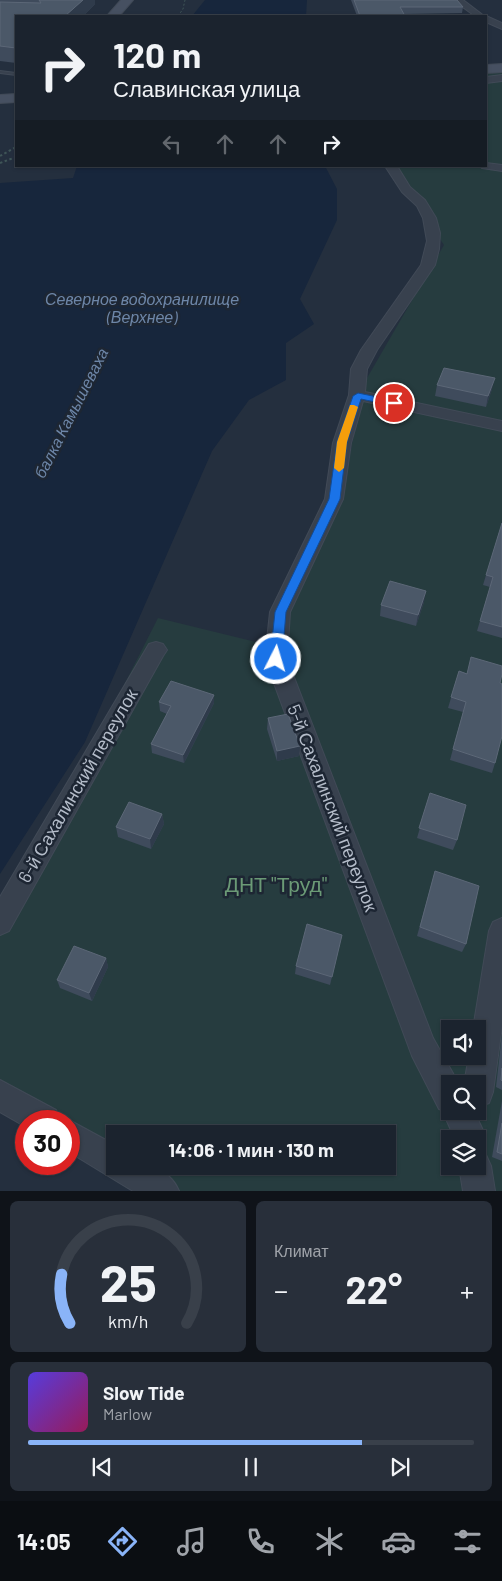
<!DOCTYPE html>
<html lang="ru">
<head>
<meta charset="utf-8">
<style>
	:root { --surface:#1b232e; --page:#282f3a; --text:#f1f3f6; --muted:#a0a4aa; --line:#39404a; --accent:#8ab4f8 }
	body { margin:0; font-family:Barlow,sans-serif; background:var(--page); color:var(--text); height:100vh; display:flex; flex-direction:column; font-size:19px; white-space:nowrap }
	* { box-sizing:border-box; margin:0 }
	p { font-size:16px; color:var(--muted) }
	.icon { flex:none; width:28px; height:28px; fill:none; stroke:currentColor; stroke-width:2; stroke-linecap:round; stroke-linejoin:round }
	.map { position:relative; height:1191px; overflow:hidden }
	.panel { display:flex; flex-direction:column; gap:10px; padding:10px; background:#0f1319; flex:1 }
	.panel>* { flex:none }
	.hud { position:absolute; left:15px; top:15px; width:472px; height:152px; border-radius:0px; box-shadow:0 1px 4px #0004,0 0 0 1px var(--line); background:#1b232e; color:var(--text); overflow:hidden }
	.controls { position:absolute; left:441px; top:1020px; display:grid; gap:10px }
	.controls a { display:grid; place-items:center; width:45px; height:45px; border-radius:0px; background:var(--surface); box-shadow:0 1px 4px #0004,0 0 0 1px var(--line); font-size:25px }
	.speed { position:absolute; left:15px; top:1110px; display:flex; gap:10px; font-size:25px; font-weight:700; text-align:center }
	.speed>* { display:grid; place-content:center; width:65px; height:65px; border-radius:50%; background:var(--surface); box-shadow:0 1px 4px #0004,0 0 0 1px var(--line); line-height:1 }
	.speed .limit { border:8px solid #d22; background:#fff; color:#111 }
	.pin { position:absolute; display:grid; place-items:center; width:42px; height:42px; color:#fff; margin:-21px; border:2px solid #fff; border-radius:50%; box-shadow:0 1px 5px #0007 }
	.me { position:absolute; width:55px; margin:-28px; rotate:5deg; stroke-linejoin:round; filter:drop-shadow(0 0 4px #0008) }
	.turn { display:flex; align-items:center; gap:18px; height:105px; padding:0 15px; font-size:22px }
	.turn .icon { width:65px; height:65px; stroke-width:2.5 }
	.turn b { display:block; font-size:35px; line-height:42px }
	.lanes { display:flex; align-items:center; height:48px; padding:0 15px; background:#0003; justify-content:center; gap:25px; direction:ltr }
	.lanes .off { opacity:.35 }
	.big { font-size:38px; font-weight:700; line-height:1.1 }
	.panel .tile { flex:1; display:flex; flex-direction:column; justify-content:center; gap:8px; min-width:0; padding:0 18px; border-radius:8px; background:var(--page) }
	.panel .dial { align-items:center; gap:0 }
	.dial svg { height:130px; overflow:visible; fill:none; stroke:var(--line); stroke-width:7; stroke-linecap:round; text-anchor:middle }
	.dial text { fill:var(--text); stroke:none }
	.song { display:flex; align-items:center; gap:15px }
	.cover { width:60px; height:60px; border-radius:8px; background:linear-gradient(135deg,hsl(250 70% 55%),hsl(330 70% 35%)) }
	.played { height:5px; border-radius:2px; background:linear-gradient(90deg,var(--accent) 75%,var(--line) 75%) }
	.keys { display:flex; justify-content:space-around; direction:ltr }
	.heat { display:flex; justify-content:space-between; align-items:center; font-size:28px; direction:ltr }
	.panel .tiles { flex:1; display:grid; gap:10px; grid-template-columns:1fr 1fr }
	.tile:last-child { grid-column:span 2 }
	.trip { position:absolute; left:106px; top:1125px; width:290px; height:50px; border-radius:0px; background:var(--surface); box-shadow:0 1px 4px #0004,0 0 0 1px var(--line); font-weight:700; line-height:50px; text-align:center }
	.menu { display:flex; height:80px; justify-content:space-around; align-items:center; background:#0b0e12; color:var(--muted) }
	.menu .icon { width:35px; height:35px }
	.menu .active { color:var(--accent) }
	.menu b { font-size:22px; color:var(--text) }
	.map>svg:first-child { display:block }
	.green { fill:#263c3f; fill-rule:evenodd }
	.water { fill:#17263c }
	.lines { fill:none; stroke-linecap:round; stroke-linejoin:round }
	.lane-casing { stroke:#414a57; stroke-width:2 }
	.street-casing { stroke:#414a57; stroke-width:2 }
	.secondary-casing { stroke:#414a57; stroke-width:2 }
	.path-far1 { stroke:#3f5557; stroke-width:1; stroke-dasharray:2 2; stroke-linecap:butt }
	.path { stroke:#3f5557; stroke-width:2; stroke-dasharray:2.5 2.5; stroke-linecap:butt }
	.lane { fill:#38414e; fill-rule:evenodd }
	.street { fill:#38414e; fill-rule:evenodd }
	.secondary { fill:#465061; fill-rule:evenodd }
	.wall { fill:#3f4b5c }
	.shaded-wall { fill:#2f3b4b }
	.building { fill:#4b5868; stroke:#5c6777 }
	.route { fill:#1a73e8; stroke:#114b97 }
	.slow { fill:#f59e0b }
	.labels { text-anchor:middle; stroke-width:5; stroke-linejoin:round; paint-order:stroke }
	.far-water-label { font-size:16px; font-style:italic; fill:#6d86a8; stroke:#1d2633 }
	.street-label { font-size:18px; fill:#b4bcc9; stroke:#1d2633 }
	.near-park-label { font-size:21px; fill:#6b9a76; stroke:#1d2633 }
</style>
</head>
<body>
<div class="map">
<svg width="502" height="1191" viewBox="0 0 502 1191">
	<rect width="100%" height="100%" fill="#242f3e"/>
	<path class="green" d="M502 69V1191H143L69 1148V1121L24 1123 0 1085V898L53 825 158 618 272 646 349 460 363 385 444 245 391 166H486V70ZM450 1029H478V1056H450ZM450 1084H478V1111H450ZM115 1134H388V1166H115ZM450 1139H478V1166H450Z"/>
	<g class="water">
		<polygon points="205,0 307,0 306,16 192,16"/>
		<polygon points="77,166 325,166 337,189 337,220 300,299 314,324 286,343 286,380 249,400 212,451 85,742 0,874 0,183 73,178"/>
	</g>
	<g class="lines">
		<g class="lane-casing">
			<polygon id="lane" points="0,71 16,73 16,75 0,73"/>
		</g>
		<g class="street-casing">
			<g id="street">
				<polygon points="453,0 463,0 484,16 475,16"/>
				<polygon points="486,16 502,23 502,29 486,22"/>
				<polygon points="502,75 502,81 486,83 486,77"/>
				<polygon points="486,163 502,165 502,171 482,168 480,166 486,166"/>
				<polygon points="385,166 397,166 410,187 425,200 436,218 440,233 439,249 435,265 377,350 367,369 365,392 502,421 502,431 363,401 351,443 343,499 290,612 287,659 433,1038 459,1084 450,1084 450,1111 474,1111 486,1137 482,1148 478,1150 478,1139 455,1139 442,1110 439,1109 412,1056 265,659 270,612 325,499 333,443 349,395 351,369 361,350 421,265 427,241 423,218 417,206 402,192"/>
				<polygon points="156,642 163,644 167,650 163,656 9,931 0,935 0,897 149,644"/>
				<polygon points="502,918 502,1026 493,1092 489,1103 478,1107 478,1084 464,1084 469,1056 478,1056 478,1029 473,1029 489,931 493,922"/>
				<polygon points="0,1080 56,1110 60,1121 26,1121 26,1127 0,1112"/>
				<path d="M69 1120 115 1145V1166C141 1166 167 1163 179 1191H133L69 1152V1121H65Z"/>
				<polygon points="478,1151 486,1155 491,1166 495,1191 463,1191 459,1166 478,1166"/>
			</g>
		</g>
		<g class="secondary-casing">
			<g id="secondary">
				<polygon points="121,0 133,0 119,16 107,16"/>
				<polygon points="502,64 502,72 486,73 486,65"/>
				<polygon points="16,94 16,102 0,103 0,95"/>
			</g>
		</g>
		<polyline class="path-far1" points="178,16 183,9 185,0"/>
		<g class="path">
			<polyline points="0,156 16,147"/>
			<polyline points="0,163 16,157"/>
		</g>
		<use href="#lane" class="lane"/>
		<use href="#street" class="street"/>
		<use href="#secondary" class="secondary"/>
	</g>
	<g class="wall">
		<polygon points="0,0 95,0 95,4 83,16 16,16 16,63 0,61"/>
		<polygon points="351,0 457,0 463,7 462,13 404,14 405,16 357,16"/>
		<polygon points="437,385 492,389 486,407 435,396"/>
		<polygon points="502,523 502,638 477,631 490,587 483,585"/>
		<polygon points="424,602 416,626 380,616 381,605"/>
		<polygon points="459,671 500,683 495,763 492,773 450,760 463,712 448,708"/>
		<polygon points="214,695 214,703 184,763 152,753 151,744 167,714 160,711 159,702"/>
		<polygon points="268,718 299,756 277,761 267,729"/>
		<polygon points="430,793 457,840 453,850 417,838"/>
		<polygon points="162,814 164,824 151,849 118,837 116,827"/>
		<polygon points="435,871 466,944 462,952 417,936"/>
		<polygon points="342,935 330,985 295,974 296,966"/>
		<polygon points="106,958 108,967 92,1001 60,988 57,980"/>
		<polygon points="502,1034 502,1090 496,1087"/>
		<polygon points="502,1101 502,1161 492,1157"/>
	</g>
	<g class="shaded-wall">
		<polygon points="83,0 95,0 95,4 83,16 65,16"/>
		<polygon points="495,378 492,389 486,407 488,396"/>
		<polygon points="426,591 424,602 416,626 418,615"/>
		<polygon points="214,695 214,703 184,763 183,755"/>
		<polygon points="300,746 299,756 277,761 277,751"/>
		<polygon points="162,814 164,824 151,849 150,839"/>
		<polygon points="106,958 108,967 92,1001 89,993"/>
	</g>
	<g class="building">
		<polygon points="39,0 83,0 65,16 16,16 16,48 0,46 0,2 41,3"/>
		<polygon points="354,0 457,0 463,7 400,7 405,16 360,16"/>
		<polygon points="119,15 136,16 117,16"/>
		<polygon points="444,368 495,378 488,396 437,385"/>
		<polygon points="502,523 502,627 480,621 493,577 486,575"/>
		<polygon points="390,581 426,591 418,615 381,605"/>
		<polygon points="471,657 502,666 502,674 500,683 502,684 502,736 495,763 453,749 466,702 451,697 459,671 467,674"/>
		<polygon points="171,681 214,695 183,755 151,744 171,706 159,702"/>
		<polygon points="288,714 300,746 277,751 268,718"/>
		<polygon points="430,793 466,805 457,840 419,828"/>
		<polygon points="129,802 162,814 150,839 116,827"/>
		<polygon points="435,871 479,886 466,944 420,927"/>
		<polygon points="307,924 342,935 332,977 296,966"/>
		<polygon points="74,946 106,958 89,993 57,980"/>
		<polygon points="502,1068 502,1081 501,1080"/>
		<polygon points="502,1123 502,1154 497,1152"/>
	</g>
	<polygon class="route" points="358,393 397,401 398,403 394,406 361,399 347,442 340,499 286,612 282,659 281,662 272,662 270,659 275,612 329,499 337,442 353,396"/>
	<polygon class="slow" points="350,405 354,405 358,407 347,442 344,468 339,472 334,468 337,442"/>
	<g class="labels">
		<g class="far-water-label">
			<text x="142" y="305">Северное водохранилище<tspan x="142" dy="18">(Верхнее)</tspan></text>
			<text transform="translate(71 413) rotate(-63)" y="6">балка Камышеваха</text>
		</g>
		<g class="street-label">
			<text transform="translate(78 786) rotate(-60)" y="6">6-й Сахалинский переулок</text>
			<text transform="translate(332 808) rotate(69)" y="6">5-й Сахалинский переулок</text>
		</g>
		<g class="near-park-label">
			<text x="276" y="892">ДНТ "Труд"</text>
		</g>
	</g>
</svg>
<div class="controls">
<a><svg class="icon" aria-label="sound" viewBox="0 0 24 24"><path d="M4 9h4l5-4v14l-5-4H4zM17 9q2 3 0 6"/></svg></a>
<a><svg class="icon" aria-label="search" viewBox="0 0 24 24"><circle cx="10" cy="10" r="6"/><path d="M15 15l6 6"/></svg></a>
<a><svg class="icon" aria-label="layers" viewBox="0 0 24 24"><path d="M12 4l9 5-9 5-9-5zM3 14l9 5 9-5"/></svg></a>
</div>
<div class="speed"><div class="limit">30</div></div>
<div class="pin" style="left:394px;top:403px;background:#d93025"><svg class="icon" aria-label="arrive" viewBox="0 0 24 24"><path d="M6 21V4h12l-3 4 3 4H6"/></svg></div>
<svg class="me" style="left:276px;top:659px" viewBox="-20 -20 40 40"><circle r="17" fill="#1a73e8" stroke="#fff" stroke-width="3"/><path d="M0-11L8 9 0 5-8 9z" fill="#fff"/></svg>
<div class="trip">14:06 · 1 мин · 130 m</div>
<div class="hud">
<div class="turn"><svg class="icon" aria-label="right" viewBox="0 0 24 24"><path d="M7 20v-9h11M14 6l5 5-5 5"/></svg><div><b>120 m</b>Славинская улица</div></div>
<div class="lanes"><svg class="icon off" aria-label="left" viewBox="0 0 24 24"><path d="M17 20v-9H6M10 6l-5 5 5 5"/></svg><svg class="icon off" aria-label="ahead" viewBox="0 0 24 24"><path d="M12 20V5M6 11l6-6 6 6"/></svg><svg class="icon off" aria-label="ahead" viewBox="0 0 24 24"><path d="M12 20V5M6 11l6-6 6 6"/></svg><svg class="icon" aria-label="right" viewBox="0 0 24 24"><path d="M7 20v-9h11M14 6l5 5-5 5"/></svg></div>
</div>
</div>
<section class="panel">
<div class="tiles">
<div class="tile dial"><svg viewBox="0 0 100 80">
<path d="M14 69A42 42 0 1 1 86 69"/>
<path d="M14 69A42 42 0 0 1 9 39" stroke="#8ab4f8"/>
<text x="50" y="56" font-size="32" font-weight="700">25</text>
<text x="50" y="72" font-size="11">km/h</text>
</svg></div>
<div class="tile"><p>Климат</p>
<div class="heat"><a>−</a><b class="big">22°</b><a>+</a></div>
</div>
<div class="tile">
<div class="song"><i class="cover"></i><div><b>Slow Tide</b><p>Marlow</p></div></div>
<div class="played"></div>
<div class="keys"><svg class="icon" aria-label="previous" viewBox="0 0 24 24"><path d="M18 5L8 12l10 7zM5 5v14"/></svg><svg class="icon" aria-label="pause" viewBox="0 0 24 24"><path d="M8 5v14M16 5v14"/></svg><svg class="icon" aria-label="next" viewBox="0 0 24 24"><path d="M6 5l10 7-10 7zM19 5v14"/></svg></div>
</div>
</div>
</section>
<nav class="menu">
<b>14:05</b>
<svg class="icon active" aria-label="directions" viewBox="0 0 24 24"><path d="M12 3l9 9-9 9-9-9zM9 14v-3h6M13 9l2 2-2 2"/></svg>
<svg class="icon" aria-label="music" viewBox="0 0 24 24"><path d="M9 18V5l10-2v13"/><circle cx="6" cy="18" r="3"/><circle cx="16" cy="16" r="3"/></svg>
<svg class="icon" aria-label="phone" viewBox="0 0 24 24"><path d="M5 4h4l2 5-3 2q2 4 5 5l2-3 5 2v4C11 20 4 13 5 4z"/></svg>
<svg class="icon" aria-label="climate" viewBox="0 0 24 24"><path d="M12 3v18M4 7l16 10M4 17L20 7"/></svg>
<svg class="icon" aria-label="car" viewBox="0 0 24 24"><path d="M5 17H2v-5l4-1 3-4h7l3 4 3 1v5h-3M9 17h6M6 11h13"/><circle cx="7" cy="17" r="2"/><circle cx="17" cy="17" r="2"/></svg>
<svg class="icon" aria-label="filters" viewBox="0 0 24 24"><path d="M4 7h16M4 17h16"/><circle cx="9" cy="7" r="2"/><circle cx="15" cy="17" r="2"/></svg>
</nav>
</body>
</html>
